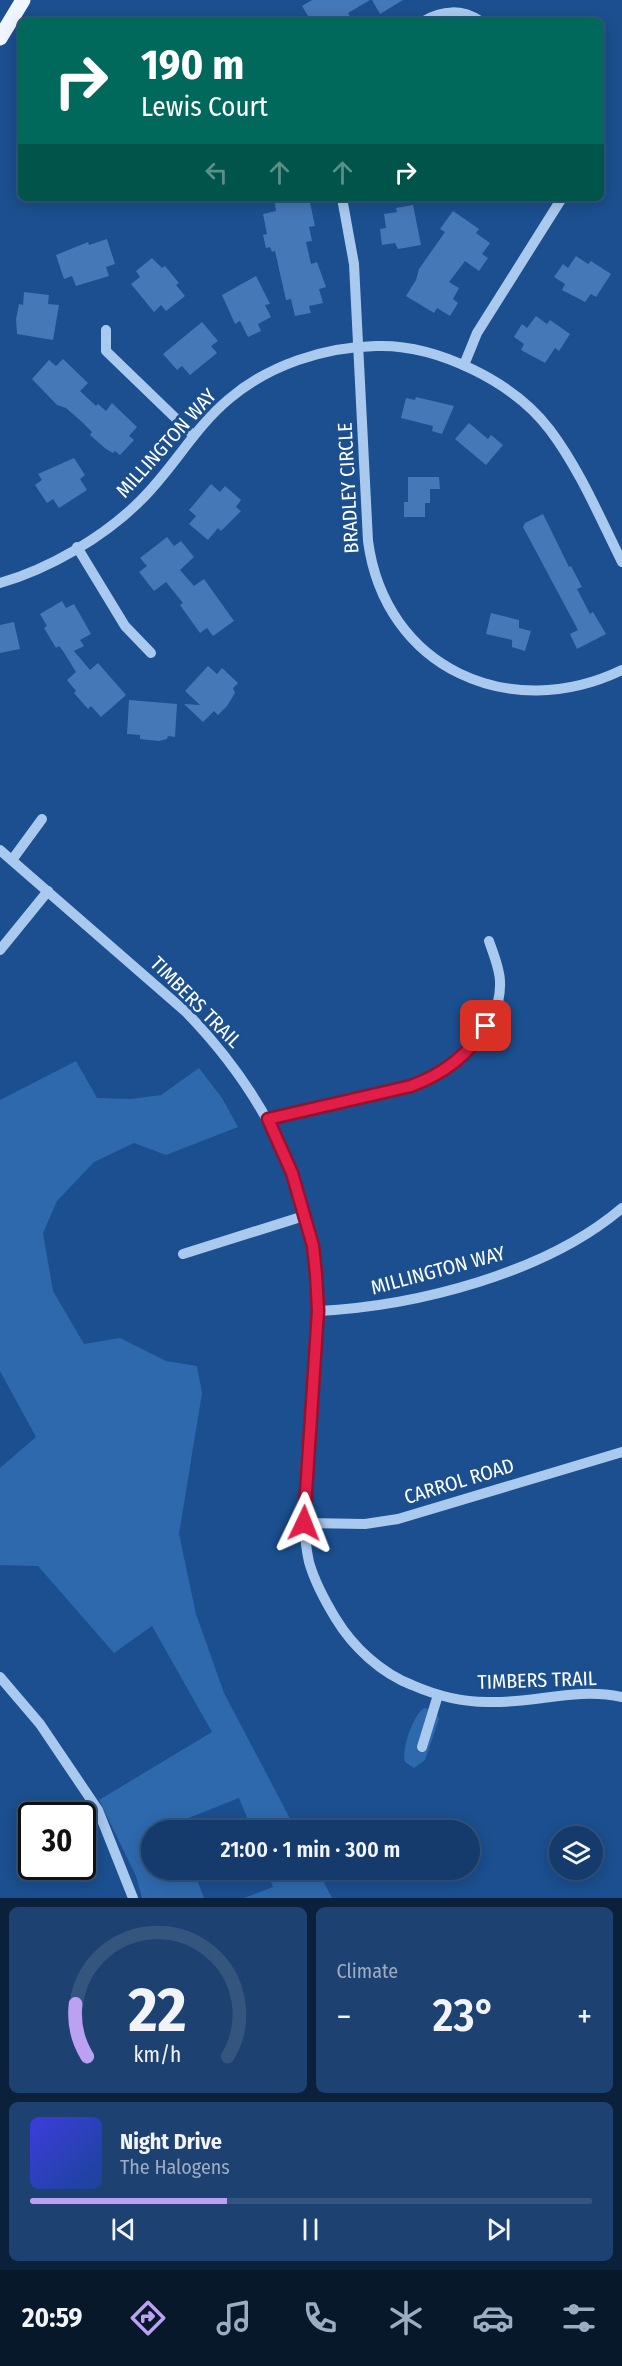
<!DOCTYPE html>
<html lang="en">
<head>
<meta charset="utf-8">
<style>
	:root { --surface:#143b6b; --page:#1d4271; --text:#f1f3f6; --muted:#9dadc1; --line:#33557e; --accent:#bca0f2 }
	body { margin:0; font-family:"Fira Sans Condensed",sans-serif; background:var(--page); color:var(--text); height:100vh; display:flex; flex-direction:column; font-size:22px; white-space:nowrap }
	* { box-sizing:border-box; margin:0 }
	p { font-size:20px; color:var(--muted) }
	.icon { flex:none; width:33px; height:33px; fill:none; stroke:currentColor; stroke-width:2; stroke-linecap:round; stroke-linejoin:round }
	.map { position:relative; height:1898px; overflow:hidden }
	.sheet { display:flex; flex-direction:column; gap:9px; padding:9px; background:#0b203b; flex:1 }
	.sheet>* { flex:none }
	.guide { position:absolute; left:18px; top:18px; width:586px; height:183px; border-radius:9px; box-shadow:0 3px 15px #0003,0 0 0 2px var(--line); background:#00695c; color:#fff; overflow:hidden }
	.controls { position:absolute; left:549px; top:1826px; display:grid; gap:12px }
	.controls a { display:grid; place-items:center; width:54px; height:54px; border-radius:50%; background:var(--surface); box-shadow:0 3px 15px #0003,0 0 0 2px var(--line); font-size:30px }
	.speed { position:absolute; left:18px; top:1802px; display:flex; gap:12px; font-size:30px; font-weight:700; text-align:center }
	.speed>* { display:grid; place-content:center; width:78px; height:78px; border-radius:50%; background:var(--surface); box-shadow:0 3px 15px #0003,0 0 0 2px var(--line); line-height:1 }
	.speed .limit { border:3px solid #111; border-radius:9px; background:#fff; color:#111 }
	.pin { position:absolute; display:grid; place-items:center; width:51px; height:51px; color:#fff; margin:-26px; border-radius:12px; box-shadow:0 3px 9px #0006 }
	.me { position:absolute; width:66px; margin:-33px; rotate:2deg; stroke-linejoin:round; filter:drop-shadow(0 0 4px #0008) }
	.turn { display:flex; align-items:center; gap:21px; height:126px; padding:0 24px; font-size:27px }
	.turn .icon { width:78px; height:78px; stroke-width:2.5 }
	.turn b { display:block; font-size:42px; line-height:51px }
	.lanes { display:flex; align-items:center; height:57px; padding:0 24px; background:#0003; justify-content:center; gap:30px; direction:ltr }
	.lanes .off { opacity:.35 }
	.big { font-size:45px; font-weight:600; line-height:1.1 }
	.sheet .widget { flex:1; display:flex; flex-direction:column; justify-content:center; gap:9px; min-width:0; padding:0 21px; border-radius:9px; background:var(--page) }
	.sheet .dial { align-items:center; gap:0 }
	.dial svg { height:156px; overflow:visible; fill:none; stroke:var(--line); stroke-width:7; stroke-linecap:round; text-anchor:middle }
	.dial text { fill:var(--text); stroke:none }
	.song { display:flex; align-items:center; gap:18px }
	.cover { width:72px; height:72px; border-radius:9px; background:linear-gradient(135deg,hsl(240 70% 55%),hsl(220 70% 35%)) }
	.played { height:6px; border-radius:3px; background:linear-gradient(90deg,var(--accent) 35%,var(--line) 35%) }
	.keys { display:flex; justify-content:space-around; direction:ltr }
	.heat { display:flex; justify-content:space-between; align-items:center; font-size:33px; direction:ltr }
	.sheet .tiles { flex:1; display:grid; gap:9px; grid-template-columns:1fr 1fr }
	.widget:last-child { grid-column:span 2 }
	.trip { position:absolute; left:141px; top:1820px; width:339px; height:60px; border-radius:30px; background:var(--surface); box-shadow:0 3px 15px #0003,0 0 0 2px var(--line); font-weight:600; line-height:60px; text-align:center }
	.tab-bar { display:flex; height:96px; justify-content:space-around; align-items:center; background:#08182b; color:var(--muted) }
	.tab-bar .icon { width:42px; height:42px }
	.tab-bar .on { color:var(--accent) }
	.tab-bar b { font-size:27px; color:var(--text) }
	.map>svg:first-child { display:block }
	.green { fill:#2e69ad }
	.building { fill:#4478b7 }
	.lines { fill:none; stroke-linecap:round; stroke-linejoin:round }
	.minor { stroke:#a9c9ee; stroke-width:10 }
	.major { stroke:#f0f6ff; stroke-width:15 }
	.route-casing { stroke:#92132f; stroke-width:15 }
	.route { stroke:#e11d48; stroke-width:10 }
	.labels { text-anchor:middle; stroke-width:6; stroke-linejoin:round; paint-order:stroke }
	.street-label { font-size:20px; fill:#fff; stroke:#1b4f8f }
</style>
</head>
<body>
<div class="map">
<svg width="622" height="1898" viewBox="0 0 622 1898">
	<rect width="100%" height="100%" fill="#1b4f8f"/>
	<g class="green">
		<polygon points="76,1061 97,1098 131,1099 161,1095 199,1068 222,1098 238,1127 166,1155 134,1143 94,1162 57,1201 43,1233 53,1291 84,1344 120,1338 166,1361 197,1366 202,1393 179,1534 196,1614 224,1693 296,1830 252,1830 239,1798 176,1823 178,1830 152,1830 152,1869 193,1869 204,1898 142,1898 136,1876 99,1800 212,1732 152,1626 114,1653 38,1566 0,1565 0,1468 36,1437 0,1371 0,1100"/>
		<path d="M424 1708 436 1711 439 1719 425 1760 414 1768 405 1762C401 1750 413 1715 424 1708Z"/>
		<polygon points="267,1869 317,1869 332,1898 244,1898 273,1887"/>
	</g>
	<g class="building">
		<polygon points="312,0 370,0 348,13 353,21 311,21 302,6"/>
		<polygon points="372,0 403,0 380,14"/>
		<polygon points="274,198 309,198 315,226 309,227 312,241 306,242 311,264 317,262 326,287 319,289 323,303 309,306 311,313 295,316 291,299 286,300 275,251 272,252 270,247 266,248 263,235 267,234 263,214 276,211"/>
		<polygon points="413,205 421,245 398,249 395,243 382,245 380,229 386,228 384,214 397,212 396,208"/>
		<polygon points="453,211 479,229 476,233 490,243 482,254 488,258 479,271 465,261 449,282 459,288 453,299 458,303 450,316 437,308 434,313 406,296 416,280 419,269 445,232 440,229"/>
		<polygon points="107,239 115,264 106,267 109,276 76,286 72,276 64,279 56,255 88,242 89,245"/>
		<polygon points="576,256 588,264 591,261 611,274 596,297 591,294 585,302 562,290 565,284 554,277 563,264 568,268"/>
		<polygon points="152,258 162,268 165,266 179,283 176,285 185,296 166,311 161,305 154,312 131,284 140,277 136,271"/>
		<polygon points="256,276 270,304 265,305 271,317 258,324 261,331 248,337 240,321 235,324 222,295"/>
		<polygon points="24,292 49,295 48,304 59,305 53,340 17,334 16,319 19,304 23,305"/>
		<polygon points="536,316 547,324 550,320 570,334 559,351 555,348 545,363 521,350 524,344 514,337 522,324 527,328"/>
		<polygon points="202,322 218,341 211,346 217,353 190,375 182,366 177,370 163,354"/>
		<polygon points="63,359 88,383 80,391 96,406 98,404 106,411 112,403 137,427 129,436 134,440 120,455 115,451 113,453 106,449 90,435 92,432 82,422 66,408 57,405 32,379 49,360 56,366"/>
		<polygon points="416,397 454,406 442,434 432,431 433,426 401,418 406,398 415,400"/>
		<polygon points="469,423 488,439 491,435 503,445 486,465 455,439"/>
		<polygon points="74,458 85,475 80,479 87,490 59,508 53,499 47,503 35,485 42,480 38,474"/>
		<polygon points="408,477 439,477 440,489 430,489 430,503 425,503 425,517 404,517 404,502 408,502"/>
		<polygon points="211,484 220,492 225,486 241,500 236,507 241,511 221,531 218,528 208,540 189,524 196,516 189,510"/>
		<polygon points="543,514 569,567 571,566 582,587 577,589 590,614 593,612 606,634 577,649 570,634 578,630 523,527 525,523"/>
		<polygon points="167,537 174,546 181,541 194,557 180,570 194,586 204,579 234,621 213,636 207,628 200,633 180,605 183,603 166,582 154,591 139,572 147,566 140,558"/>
		<polygon points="62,601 66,608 74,604 91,634 80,640 84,646 74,651 90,670 98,663 126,695 101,717 91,706 88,709 74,693 76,691 67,680 76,672 63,651 59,646 56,648 44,628 47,626 40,614"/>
		<polygon points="491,613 519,620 519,628 531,631 525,651 512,647 512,640 486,634"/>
		<polygon points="14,622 20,649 0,653 0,625"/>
		<polygon points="208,666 217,674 222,668 238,683 233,688 235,693 227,706 218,715 214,711 203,722 184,704 200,705 185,691"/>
		<polygon points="129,700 177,704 175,737 168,736 167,739 159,741 140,739 140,735 127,734"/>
	</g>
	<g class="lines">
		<g class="minor">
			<path d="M424 21C442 10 462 9 480 21"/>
			<path d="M342 198 354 264 368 541C385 668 510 724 622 670"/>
			<polyline points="106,330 106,351 193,435"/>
			<polyline points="464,365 477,333 562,198"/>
			<polyline points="77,547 125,626 151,653"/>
			<path d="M0 583C49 569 104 537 140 501 173 469 194 428 229 399 269 365 324 347 376 346 437 344 514 382 550 430 580 470 600 518 622 562"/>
			<path d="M0 850 186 1012C250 1078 296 1156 313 1247 327 1323 308 1403 305 1480 304 1507 303 1535 309 1562 315 1583 325 1601 336 1619 353 1647 381 1673 412 1685 435 1695 461 1702 487 1702 534 1704 574 1687 622 1697"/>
			<polyline points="12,860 42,819"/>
			<polyline points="0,950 48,891"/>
			<path d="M269 1119 411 1086C451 1071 502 1030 500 982 500 969 493 953 489 941"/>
			<polyline points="183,1254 304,1216"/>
			<path d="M318 1311C417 1306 546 1273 622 1208"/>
			<polyline points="304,1523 365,1524 398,1519 622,1452"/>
			<polyline points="0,1677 40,1724 98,1810 133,1898"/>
			<polyline points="422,1747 438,1695"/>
		</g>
		<polyline class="major" points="0,38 23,0"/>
	</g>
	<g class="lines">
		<g class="route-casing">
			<path id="route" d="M304 1523 318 1311 316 1274 313 1246 292 1173 268 1119 411 1086C443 1074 469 1055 486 1026"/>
		</g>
		<use href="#route" class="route"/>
	</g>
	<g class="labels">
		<g class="street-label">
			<text transform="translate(166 443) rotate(-48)" y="7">MILLINGTON WAY</text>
			<text transform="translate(348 488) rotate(-93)" y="7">BRADLEY CIRCLE</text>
			<text transform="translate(196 1002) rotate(45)" y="7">TIMBERS TRAIL</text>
			<text transform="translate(438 1270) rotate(-15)" y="7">MILLINGTON WAY</text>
			<text transform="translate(459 1481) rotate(-17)" y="7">CARROL ROAD</text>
			<text transform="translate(537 1680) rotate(-2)" y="7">TIMBERS TRAIL</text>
		</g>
	</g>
</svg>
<div class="controls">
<a><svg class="icon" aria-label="layers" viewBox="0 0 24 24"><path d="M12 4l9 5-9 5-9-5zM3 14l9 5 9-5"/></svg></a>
</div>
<div class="speed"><div class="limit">30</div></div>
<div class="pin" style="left:486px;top:1026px;background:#d93025"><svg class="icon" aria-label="arrive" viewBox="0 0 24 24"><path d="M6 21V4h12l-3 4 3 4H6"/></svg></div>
<svg class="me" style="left:304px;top:1523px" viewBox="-20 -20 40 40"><path d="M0-17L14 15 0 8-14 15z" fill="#e11d48" stroke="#fff" stroke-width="4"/></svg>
<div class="trip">21:00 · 1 min · 300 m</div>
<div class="guide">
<div class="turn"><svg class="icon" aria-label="right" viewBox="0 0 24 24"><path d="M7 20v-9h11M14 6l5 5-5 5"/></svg><div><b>190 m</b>Lewis Court</div></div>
<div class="lanes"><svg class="icon off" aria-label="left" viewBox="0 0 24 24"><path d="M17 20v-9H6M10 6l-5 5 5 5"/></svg><svg class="icon off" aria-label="ahead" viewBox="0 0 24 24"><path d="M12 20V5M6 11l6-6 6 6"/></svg><svg class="icon off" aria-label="ahead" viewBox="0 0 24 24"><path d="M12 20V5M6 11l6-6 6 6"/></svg><svg class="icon" aria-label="right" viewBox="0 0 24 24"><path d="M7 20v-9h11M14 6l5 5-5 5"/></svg></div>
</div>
</div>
<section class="sheet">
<div class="tiles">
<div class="widget dial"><svg viewBox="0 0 100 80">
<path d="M14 69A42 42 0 1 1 86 69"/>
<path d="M14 69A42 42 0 0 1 8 42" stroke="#bca0f2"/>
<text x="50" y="56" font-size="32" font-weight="700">22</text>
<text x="50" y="72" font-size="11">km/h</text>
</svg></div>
<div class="widget"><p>Climate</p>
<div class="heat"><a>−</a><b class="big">23°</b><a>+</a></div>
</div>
<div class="widget">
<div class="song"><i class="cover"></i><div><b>Night Drive</b><p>The Halogens</p></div></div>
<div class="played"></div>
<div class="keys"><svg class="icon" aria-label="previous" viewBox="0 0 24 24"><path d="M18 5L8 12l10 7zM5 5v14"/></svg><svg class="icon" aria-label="pause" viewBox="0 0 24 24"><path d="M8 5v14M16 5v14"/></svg><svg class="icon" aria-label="next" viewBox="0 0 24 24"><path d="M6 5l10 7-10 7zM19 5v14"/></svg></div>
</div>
</div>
</section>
<nav class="tab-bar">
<b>20:59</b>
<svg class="icon on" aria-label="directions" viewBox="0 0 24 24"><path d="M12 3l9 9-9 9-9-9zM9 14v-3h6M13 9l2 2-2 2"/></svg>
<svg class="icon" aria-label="music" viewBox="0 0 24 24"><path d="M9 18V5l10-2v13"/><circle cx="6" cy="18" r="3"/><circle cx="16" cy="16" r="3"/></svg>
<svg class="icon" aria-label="phone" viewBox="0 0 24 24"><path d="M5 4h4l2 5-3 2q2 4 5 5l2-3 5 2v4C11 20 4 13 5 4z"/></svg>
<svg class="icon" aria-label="climate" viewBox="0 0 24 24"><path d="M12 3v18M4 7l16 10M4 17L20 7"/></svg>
<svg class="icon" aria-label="car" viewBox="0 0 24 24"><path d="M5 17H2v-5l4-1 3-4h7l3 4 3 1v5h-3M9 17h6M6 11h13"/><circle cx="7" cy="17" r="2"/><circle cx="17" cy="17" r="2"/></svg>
<svg class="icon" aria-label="filters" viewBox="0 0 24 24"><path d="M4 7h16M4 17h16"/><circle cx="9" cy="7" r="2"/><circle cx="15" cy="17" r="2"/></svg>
</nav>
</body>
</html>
